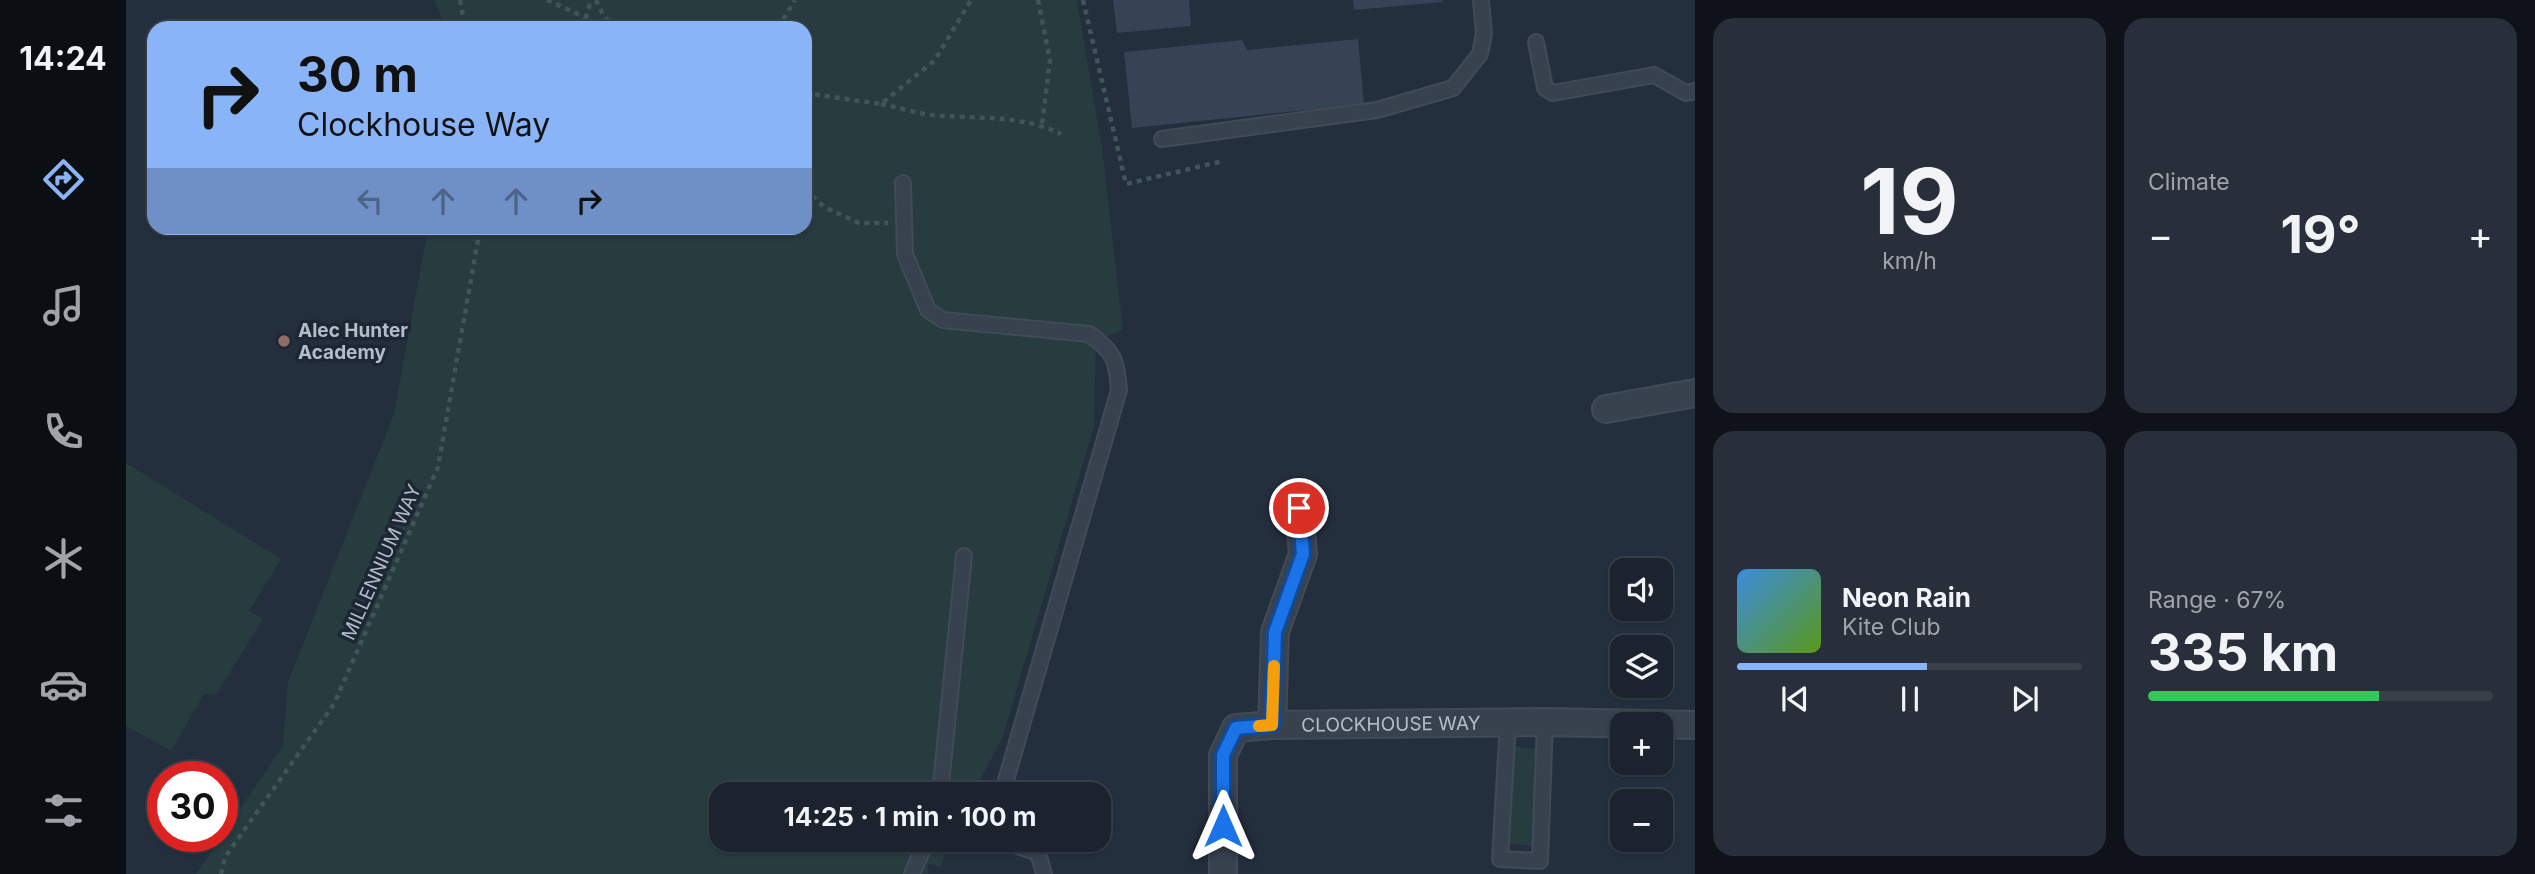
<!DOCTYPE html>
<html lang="en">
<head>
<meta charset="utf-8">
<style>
	:root { --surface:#1b232e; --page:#282f3a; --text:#f1f3f6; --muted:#a0a4aa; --line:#39404a; --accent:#8ab4f8 }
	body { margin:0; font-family:Inter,sans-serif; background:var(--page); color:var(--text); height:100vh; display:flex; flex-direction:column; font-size:26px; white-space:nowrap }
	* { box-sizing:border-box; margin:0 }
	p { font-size:23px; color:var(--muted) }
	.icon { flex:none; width:38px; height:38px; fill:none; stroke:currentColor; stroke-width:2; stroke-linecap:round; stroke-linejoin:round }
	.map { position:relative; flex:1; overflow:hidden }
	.side { display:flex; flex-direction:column; gap:18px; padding:18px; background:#0f1319; width:840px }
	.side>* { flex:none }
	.hud { position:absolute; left:21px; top:21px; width:665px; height:214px; border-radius:21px; box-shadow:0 2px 5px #0004,0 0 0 2px var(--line); background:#8ab4f8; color:#111; overflow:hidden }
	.fabs { position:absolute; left:1484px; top:558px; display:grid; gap:14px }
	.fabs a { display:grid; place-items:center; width:63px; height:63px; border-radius:14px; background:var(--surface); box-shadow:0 2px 5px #0004,0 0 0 2px var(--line); font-size:35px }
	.speed { position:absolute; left:21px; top:761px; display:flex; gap:14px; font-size:35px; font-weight:700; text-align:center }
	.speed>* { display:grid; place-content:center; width:91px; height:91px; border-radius:50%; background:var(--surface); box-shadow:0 2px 5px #0004,0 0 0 2px var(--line); line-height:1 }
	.speed .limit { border:10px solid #d22; background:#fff; color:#111 }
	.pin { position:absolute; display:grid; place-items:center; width:60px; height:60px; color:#fff; margin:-30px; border:4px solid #fff; border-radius:50%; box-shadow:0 2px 7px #0007 }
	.me { position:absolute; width:77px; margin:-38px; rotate:0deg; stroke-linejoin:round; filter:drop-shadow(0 0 5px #0008) }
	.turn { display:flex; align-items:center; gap:24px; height:147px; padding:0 35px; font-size:32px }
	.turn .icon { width:91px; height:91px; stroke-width:2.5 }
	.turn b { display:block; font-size:49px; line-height:60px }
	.lanes { display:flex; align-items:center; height:66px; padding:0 35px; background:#0003; justify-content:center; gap:35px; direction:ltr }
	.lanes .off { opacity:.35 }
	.big { font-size:52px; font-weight:700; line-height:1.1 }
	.side .tile { flex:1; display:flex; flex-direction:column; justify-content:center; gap:10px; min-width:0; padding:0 24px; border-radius:21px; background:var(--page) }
	.side .dial { align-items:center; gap:0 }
	.dial b { font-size:91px; line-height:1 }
	.song { display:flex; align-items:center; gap:21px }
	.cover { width:84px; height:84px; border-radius:10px; background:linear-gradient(135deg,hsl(210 70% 55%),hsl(90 70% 35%)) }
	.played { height:7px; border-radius:4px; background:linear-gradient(90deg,var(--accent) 55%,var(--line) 55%) }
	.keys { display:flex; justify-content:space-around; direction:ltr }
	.heat { display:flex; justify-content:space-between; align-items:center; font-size:38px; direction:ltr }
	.charge { height:10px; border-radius:5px; background:linear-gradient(90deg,#34c759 67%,var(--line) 0) }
	.side .tiles { flex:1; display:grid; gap:18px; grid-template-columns:repeat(2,1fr) }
	.trip { position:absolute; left:583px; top:782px; width:402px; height:70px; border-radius:21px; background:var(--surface); box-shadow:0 2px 5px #0004,0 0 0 2px var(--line); font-weight:700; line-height:70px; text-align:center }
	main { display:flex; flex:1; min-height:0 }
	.tab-bar { display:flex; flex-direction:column; width:126px; justify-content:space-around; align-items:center; background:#0b0e12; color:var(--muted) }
	.tab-bar .icon { width:49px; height:49px }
	.tab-bar .selected { color:var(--accent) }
	.tab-bar b { font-size:32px; color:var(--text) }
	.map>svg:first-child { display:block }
	.green { fill:#263c3f }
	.building { fill:#364354 }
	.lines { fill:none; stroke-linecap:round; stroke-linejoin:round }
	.lane-casing { stroke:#414a57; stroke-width:18 }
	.street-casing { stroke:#414a57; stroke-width:30 }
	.path { stroke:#3f5557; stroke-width:4.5; stroke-dasharray:5 5; stroke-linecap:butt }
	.lane { stroke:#38414e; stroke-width:14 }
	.street { stroke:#38414e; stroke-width:26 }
	.route-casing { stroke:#114b97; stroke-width:18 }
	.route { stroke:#1a73e8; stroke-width:12 }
	.slow { stroke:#f59e0b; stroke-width:12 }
	.education-dot { fill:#8d6e63; stroke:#1d2633; stroke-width:2.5 }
	.labels { text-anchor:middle; stroke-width:7; stroke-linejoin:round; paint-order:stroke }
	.poi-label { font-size:19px; font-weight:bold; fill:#b4bcc9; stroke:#1d2633; text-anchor:start }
	.street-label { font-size:19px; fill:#b4bcc9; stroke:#1d2633 }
</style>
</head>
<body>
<main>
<nav class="tab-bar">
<b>14:24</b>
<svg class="icon selected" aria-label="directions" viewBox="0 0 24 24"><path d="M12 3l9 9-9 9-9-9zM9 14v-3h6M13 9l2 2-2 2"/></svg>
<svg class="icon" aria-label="music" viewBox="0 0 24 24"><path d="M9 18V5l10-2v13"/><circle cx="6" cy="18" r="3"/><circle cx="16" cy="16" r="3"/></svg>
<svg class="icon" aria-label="phone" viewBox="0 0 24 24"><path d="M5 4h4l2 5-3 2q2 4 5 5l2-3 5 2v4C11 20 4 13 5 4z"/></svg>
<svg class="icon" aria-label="climate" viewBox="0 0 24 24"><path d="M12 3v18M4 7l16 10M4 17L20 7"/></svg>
<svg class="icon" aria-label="car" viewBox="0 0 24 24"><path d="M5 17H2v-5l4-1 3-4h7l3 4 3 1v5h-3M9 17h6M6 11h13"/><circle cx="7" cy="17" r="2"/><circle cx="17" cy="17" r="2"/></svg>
<svg class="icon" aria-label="filters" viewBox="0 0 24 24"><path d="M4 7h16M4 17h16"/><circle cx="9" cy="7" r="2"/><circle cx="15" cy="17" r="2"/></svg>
</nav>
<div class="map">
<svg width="1569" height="874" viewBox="0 0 1569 874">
	<rect width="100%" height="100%" fill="#242f3e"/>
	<g class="green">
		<polygon points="308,0 951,0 976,148 997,330 970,341 968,426 877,736 847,794 595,794 595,840 824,840 815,866 802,864 802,874 70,874 157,746 162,682 268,414 302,228 679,228 679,28 318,28 318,23"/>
		<polygon points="0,463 155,559 123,611 137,619 90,695 78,694 45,751 0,726"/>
		<polygon points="1385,746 1409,749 1407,846 1381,843"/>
	</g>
	<g class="building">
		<polygon points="987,0 1063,0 1065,26 991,33"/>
		<polygon points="1227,0 1316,0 1316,2 1228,10"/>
		<polygon points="1232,39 1238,104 1006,128 998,52 1116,40 1121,50"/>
	</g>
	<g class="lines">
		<g class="lane-casing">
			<g id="lane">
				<polyline points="1410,42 1419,88 1427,93 1528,75 1560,93 1569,91"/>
				<polyline points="1036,139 1251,110 1327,88 1354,54 1358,34 1355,0"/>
				<path d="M777 183 779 254 802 310 817 320 963 334C988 351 991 361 993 390L876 794"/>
				<polyline points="1382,722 1374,859 1414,861 1419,722"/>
				<polyline points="814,794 838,556"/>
				<polyline points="874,840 912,853 918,874"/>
				<polyline points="786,874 801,840"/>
			</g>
		</g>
		<g class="street-casing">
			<g id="street">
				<polyline points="1480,409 1569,393"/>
				<polyline points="1146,725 1149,632 1177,554 1173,508"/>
				<path id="s1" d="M1097 874V755L1110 728 1146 725 1419 722 1569 725"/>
			</g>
		</g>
		<g class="path">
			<polyline points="334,0 339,28"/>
			<polyline points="421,0 483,28"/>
			<polyline points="470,0 477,15 489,28"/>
			<polyline points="912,0 924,60 916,125"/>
			<polyline points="957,0 1000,184 1097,161"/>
			<polyline points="457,28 465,0"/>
			<polyline points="652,28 669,0"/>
			<polyline points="679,93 755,104 809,60 845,0"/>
			<path d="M755 104C775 108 796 115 815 116 856 118 898 116 935 134"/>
			<polyline points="679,189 698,207 733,223 762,223"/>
			<polyline points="95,874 99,857 208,704 312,467 354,228"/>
		</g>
		<use href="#lane" class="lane"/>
		<use href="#street" class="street"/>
	</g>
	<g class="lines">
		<g class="route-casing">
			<polyline id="route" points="1097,826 1097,755 1110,728 1146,725 1149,632 1177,554 1173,508"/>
		</g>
		<use href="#route" class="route"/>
		<polyline class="slow" points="1133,726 1146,725 1148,666"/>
	</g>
	<circle class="education-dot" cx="158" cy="341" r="7"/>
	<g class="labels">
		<g class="poi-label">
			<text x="172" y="337">Alec Hunter<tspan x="172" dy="22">Academy</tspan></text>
		</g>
		<g class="street-label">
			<text transform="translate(255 562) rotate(-66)" y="7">MILLENNIUM WAY</text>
			<text dy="7" stroke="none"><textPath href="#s1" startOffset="304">CLOCKHOUSE WAY</textPath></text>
		</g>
	</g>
</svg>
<div class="fabs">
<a><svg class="icon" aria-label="sound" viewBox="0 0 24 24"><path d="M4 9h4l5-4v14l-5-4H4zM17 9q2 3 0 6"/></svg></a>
<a><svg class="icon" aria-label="layers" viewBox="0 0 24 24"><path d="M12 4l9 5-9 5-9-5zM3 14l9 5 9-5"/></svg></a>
<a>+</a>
<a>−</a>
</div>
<div class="speed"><div class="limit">30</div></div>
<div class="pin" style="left:1173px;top:508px;background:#d93025"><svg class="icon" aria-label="arrive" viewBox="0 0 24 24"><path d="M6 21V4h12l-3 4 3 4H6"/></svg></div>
<svg class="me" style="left:1097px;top:826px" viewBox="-20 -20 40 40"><path d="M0-17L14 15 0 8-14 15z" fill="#1a73e8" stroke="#fff" stroke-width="4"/></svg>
<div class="trip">14:25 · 1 min · 100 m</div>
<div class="hud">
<div class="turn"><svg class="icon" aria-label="right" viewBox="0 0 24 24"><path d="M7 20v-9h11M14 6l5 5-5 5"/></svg><div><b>30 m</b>Clockhouse Way</div></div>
<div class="lanes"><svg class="icon off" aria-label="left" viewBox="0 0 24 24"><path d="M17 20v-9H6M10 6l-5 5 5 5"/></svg><svg class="icon off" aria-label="ahead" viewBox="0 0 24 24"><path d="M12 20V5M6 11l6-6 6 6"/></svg><svg class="icon off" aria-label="ahead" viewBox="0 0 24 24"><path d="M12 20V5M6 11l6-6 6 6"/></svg><svg class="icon" aria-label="right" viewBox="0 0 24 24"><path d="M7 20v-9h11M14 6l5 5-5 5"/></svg></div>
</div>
</div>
<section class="side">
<div class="tiles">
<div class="tile dial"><b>19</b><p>km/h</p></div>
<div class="tile"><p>Climate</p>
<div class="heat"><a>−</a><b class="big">19°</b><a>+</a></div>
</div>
<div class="tile">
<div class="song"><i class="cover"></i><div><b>Neon Rain</b><p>Kite Club</p></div></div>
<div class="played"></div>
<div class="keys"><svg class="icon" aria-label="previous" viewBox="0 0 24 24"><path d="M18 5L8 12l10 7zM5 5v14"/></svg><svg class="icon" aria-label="pause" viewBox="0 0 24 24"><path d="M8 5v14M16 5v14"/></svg><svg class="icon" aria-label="next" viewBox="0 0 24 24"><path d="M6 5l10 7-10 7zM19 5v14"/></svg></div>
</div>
<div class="tile"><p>Range · 67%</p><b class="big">335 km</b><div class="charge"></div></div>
</div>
</section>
</main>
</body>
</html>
